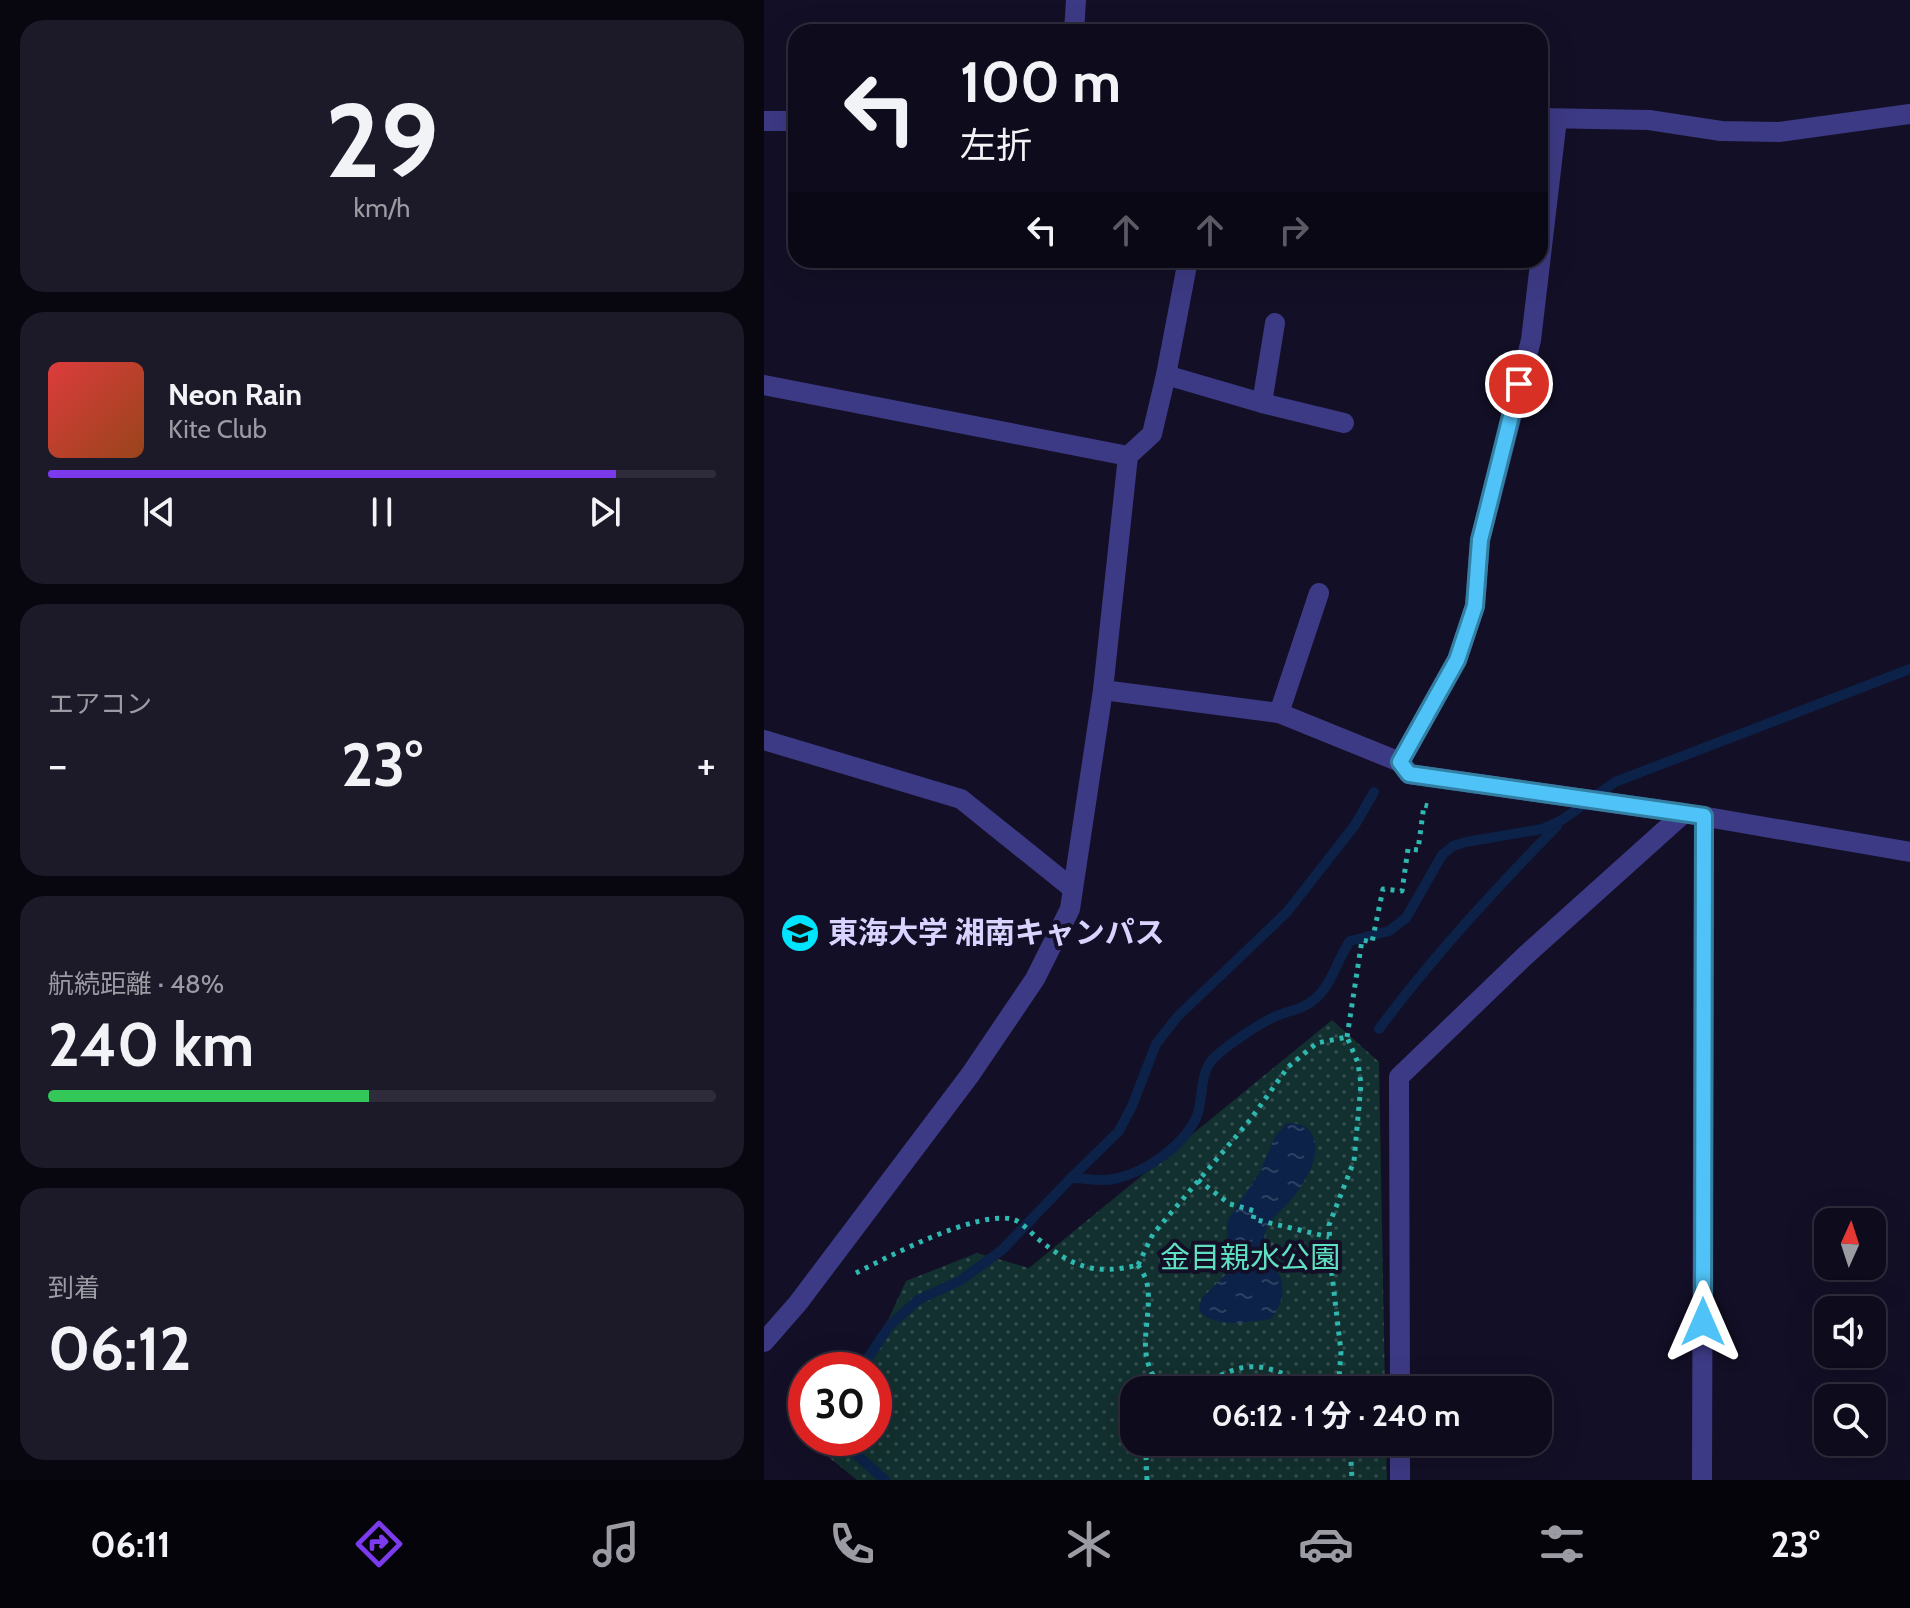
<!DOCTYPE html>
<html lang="ja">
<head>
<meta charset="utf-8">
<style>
	:root { --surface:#0e0b1c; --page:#1c1929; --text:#f1f3f6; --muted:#9b9ba3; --line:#2e2b3b; --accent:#7c3aed }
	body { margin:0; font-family:Cabin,"Noto Sans JP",sans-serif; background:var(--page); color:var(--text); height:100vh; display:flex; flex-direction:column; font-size:30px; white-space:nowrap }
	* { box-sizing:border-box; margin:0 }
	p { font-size:26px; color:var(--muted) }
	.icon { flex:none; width:44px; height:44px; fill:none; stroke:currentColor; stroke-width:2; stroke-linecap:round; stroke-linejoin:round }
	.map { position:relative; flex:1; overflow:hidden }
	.drawer { display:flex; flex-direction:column; gap:20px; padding:20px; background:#08060f; width:764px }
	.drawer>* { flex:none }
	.banner { position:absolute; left:24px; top:24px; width:760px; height:244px; border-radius:24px; box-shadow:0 8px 32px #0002,0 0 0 2px var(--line); background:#0e0b1c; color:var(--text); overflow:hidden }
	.needle { width:52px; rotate:3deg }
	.controls { position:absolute; left:1050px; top:1208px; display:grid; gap:16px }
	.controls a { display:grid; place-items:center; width:72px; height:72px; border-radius:16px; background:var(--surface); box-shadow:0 8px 32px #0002,0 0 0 2px var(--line); font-size:40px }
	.speed { position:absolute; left:24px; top:1352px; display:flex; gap:16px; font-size:40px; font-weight:700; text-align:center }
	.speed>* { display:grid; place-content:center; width:104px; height:104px; border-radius:50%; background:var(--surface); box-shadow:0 8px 32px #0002,0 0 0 2px var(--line); line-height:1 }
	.speed .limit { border:12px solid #d22; background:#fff; color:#111 }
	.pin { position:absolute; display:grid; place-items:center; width:68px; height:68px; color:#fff; margin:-34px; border:4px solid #fff; border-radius:50%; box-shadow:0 2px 8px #0007 }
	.me { position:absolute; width:88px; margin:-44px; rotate:0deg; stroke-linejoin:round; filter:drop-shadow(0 0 6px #0008) }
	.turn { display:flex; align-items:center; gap:28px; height:168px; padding:0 40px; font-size:36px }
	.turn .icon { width:104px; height:104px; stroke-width:2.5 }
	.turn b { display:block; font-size:56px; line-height:68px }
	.lanes { display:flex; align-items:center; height:76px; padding:0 40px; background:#0003; justify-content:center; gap:40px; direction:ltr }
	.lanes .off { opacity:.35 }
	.big { font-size:60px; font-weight:700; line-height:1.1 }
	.drawer .card { flex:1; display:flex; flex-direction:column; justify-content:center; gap:12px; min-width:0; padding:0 28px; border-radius:24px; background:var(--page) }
	.drawer .dial { align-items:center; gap:0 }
	.dial b { font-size:104px; line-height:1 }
	.song { display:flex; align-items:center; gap:24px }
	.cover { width:96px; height:96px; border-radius:12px; background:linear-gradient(135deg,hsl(0 70% 55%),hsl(20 70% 35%)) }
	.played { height:8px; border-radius:4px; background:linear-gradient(90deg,var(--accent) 85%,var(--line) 85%) }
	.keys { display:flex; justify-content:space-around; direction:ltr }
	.heat { display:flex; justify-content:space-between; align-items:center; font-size:44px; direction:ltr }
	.charge { height:12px; border-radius:6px; background:linear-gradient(90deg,#34c759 48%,var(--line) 0) }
	.trip { position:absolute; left:356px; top:1376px; width:432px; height:80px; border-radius:24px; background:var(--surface); box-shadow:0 8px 32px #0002,0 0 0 2px var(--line); font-weight:700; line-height:80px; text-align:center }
	.tab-bar { display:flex; height:128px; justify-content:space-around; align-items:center; background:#06040b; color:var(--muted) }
	.tab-bar .icon { width:56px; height:56px }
	.tab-bar .current { color:var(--accent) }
	.tab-bar b { font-size:36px; color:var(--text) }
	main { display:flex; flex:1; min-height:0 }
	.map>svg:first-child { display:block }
	.park { fill:url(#park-dots) }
	.water { fill:url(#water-ripples) }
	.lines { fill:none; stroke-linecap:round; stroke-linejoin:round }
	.stream { stroke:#0c2248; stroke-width:10 }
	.path { stroke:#2fb8b0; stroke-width:5; stroke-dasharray:4 6; stroke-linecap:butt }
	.minor { stroke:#3d3a85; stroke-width:20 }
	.route-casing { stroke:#337fa1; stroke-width:20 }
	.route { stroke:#4fc3f7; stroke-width:14 }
	.labels { text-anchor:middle; stroke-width:8; stroke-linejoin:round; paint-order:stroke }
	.poi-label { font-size:30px; font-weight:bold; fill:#d9d4ff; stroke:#130f26; text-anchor:start }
	.park-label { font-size:30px; fill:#5fe0c0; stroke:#130f26 }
</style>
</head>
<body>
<main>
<section class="drawer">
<div class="card dial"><b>29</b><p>km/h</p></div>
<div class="card">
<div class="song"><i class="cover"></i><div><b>Neon Rain</b><p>Kite Club</p></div></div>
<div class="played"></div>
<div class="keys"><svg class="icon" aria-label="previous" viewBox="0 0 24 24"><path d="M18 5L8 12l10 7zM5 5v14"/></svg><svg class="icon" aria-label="pause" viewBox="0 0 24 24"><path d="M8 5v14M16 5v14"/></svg><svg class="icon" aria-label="next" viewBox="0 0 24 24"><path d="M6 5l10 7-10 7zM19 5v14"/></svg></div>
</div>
<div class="card"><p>エアコン</p>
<div class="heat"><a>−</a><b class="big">23°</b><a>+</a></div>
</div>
<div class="card"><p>航続距離 · 48%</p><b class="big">240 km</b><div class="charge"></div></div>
<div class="card"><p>到着</p><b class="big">06:12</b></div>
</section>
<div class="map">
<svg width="1146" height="1480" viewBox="0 0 1146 1480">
	<defs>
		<pattern id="park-dots" width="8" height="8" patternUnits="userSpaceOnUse" patternTransform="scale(2)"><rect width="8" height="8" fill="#12302f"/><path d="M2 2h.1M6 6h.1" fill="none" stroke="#344d4e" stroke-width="1.8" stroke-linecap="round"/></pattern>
		<pattern id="water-ripples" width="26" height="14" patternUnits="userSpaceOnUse" patternTransform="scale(2)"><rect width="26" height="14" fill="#0c2248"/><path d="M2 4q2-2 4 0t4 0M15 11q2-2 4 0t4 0" fill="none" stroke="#2f4163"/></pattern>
	</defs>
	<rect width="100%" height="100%" fill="#130f26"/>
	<polygon class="park" points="568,1020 615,1062 621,1390 370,1390 370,1442 622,1442 623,1480 93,1480 62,1455 70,1438 110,1438 110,1370 101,1370 142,1281 213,1253 265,1268"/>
	<path class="water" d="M523 1123C534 1123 544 1125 549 1136 559 1157 537 1189 524 1203 515 1213 505 1219 501 1233 494 1262 539 1275 507 1319 483 1322 453 1329 435 1311L437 1299 462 1274 464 1257 463 1221 496 1172 511 1136Z"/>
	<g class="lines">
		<g class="stream">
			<path d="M615 1029C668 957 730 890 793 826"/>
			<polyline points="307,1178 355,1131 368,1106 392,1044 414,1016 523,912 591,825 610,792"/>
			<path d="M96 1370 126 1325 154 1300 197 1280 238 1250 307 1178C321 1178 336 1182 350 1179 381 1173 423 1144 434 1113 439 1096 436 1074 448 1060 460 1047 492 1026 508 1018 524 1010 538 1011 552 998 568 984 574 958 586 941L625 931 642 918 678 855 689 846 702 842 778 829 798 820 851 782 1146 669"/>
			<polyline points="85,1438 94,1456 121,1480"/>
		</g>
		<g class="path">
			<polyline points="583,1037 598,940 608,942 619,889 638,891 644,849 654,850 660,805 664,806"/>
			<polyline points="434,1180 466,1204 491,1211 489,1219 565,1237"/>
			<polyline points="374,1265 389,1234 486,1120 524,1067 553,1043 583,1037 594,1063 597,1084 590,1161 565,1225 567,1266 577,1352 575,1379 564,1390"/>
			<path d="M374 1265C377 1270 382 1277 383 1283 390 1319 367 1356 399 1388 409 1388 421 1389 431 1386 449 1381 464 1369 483 1367 512 1364 534 1384 560 1390"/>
			<path d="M92 1273C126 1256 211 1211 248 1219 257 1221 266 1232 273 1238 307 1266 330 1276 374 1265"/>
			<polyline points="586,1442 588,1480"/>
			<polyline points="383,1480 382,1459 385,1442"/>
		</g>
		<g class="minor">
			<polyline points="310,32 312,0"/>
			<polyline points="776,118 885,120 957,131 1015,132 1146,114"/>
			<polyline points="793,119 767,340 716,540 711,606 693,660 636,762 645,774 920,813 1146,852"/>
			<polyline points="0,121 32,121"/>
			<polyline points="402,375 498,403 580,423"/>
			<polyline points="0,385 364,456"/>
			<polyline points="498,403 511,323"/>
			<polyline points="339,690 515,713 636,762"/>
			<polyline points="515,713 555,593"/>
			<polyline points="0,740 197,799 309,889"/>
			<polyline points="0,1342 34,1303 206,1075 271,979 306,909 339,690 364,456 388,434 402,375 424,260"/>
			<polyline points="636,1390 635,1077 762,955 920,813"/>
			<polyline points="636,1442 636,1480"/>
			<polyline points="938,1480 940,816"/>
		</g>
	</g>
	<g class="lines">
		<g class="route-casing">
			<polyline id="route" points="755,384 716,540 711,606 693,660 636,762 645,774 940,816 939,1322"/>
		</g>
		<use href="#route" class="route"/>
	</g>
	<defs>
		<g id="university-disc" transform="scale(2)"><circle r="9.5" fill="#00e5ff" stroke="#130f26"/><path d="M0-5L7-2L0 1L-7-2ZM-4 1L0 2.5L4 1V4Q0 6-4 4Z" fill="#111"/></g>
	</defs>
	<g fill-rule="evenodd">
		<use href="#university-disc" x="36" y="933"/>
	</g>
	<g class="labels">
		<g class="poi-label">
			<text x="64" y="943">東海大学 湘南キャンパス</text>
		</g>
		<g class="park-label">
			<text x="486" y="1268">金目親水公園</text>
		</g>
	</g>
</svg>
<div class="controls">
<a><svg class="needle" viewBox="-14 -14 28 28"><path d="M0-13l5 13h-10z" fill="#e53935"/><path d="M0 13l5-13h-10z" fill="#9b9ba3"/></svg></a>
<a><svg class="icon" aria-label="sound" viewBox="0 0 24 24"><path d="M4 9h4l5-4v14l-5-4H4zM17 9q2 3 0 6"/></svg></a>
<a><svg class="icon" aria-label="search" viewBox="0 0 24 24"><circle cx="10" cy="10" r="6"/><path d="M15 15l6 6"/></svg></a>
</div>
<div class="speed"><div class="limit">30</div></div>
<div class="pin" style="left:755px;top:384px;background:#d93025"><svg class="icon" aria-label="arrive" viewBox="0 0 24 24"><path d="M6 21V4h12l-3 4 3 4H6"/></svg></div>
<svg class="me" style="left:939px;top:1322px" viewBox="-20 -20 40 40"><path d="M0-17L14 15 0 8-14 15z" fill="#4fc3f7" stroke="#fff" stroke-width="4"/></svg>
<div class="trip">06:12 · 1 分 · 240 m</div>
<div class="banner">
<div class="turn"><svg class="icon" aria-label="left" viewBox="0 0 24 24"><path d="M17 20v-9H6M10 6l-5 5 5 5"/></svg><div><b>100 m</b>左折</div></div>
<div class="lanes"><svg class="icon" aria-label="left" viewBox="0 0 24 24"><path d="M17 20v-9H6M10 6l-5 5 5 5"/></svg><svg class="icon off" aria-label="ahead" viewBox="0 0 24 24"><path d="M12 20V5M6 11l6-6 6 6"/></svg><svg class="icon off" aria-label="ahead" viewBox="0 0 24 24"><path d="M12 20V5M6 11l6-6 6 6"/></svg><svg class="icon off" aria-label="right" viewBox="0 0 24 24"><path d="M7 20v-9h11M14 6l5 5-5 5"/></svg></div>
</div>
</div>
</main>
<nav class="tab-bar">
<b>06:11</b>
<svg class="icon current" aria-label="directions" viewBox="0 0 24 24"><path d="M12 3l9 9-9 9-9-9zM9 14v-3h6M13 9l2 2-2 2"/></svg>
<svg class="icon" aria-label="music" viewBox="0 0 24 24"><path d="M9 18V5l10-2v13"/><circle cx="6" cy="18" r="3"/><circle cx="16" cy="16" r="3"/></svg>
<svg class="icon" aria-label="phone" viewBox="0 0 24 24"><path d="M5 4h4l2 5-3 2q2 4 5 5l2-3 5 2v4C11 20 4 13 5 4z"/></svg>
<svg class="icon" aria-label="climate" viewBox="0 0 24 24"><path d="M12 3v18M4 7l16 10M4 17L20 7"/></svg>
<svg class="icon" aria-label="car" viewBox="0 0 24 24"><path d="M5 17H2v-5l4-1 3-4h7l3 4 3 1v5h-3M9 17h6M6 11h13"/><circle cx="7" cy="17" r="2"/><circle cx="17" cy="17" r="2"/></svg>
<svg class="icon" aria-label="filters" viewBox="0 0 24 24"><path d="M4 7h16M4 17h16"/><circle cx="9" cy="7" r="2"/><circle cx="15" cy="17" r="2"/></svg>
<b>23°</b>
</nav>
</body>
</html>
